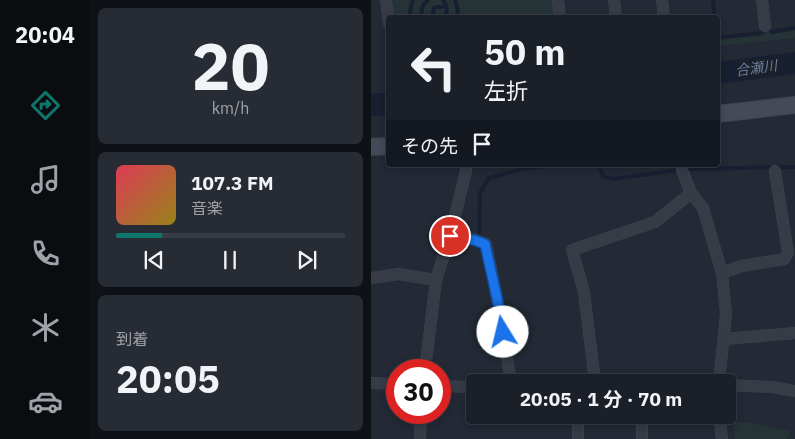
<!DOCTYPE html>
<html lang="ja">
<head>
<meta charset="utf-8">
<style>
	:root { --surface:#1a1f28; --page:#272c34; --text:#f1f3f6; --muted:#9fa2a8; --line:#383d45; --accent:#0f766e }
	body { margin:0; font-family:"IBM Plex Sans","Noto Sans JP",sans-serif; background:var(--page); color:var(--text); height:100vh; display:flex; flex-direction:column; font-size:19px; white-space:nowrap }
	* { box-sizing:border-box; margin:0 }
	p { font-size:16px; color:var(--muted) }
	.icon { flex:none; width:28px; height:28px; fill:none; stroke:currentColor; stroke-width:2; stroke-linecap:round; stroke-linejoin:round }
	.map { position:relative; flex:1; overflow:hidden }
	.details { display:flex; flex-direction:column; gap:8px; padding:8px; background:#0e1116; width:281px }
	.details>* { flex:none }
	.hud { position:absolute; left:15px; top:15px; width:334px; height:152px; border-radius:5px; box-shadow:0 2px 8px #0003,0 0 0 1px var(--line); background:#1a1f28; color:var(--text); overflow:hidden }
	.speed { position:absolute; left:15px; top:359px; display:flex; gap:10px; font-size:25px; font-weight:700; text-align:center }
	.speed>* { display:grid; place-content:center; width:65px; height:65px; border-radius:50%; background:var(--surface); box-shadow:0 2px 8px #0003,0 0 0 1px var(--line); line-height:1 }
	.speed .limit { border:8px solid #d22; background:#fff; color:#111 }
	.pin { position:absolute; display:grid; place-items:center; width:42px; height:42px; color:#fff; margin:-21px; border:2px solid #fff; border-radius:50%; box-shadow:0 1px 5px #0007 }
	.me { position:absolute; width:55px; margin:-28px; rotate:351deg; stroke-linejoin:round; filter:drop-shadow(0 0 4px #0008) }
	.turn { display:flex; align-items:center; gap:18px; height:105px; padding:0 15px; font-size:22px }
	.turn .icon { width:65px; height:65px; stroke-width:2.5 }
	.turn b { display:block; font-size:35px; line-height:42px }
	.then { display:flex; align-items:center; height:48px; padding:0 15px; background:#0003; gap:10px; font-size:19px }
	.big { font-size:38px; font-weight:700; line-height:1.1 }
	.details .widget { flex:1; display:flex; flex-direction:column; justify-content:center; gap:8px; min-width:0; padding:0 18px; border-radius:8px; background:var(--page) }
	.details .dial { align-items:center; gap:0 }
	.dial b { font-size:65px; line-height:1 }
	.song { display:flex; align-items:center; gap:15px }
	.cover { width:60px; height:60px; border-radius:8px; background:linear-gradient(135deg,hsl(350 70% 55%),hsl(50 70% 35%)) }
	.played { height:5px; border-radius:2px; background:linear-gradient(90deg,var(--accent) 20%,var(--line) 20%) }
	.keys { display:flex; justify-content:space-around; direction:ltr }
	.trip { position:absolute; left:95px; top:374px; width:270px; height:50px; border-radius:5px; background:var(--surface); box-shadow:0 2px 8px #0003,0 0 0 1px var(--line); font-weight:700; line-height:50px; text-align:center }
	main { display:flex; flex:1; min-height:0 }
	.tabs { display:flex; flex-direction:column; width:90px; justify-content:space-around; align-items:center; background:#0a0c10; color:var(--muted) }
	.tabs .icon { width:35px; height:35px }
	.tabs .current { color:var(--accent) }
	.tabs b { font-size:22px; color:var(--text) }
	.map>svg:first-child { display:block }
	.green { fill:#253236 }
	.water { fill:#181f31 }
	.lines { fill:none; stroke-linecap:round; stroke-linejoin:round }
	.stream { stroke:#181f31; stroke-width:4 }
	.minor-casing { stroke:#3f444f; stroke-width:12 }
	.secondary-casing { stroke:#3f444f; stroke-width:18 }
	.minor { stroke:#363b46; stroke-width:11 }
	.secondary { stroke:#454a58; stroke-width:16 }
	.route-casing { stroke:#114b97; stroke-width:12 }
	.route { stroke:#1a73e8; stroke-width:9 }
	.labels { text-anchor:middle; stroke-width:5; stroke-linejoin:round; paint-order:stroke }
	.water-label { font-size:14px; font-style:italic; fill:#6d7d9d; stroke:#1b202a }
</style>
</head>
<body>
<main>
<nav class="tabs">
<b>20:04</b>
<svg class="icon current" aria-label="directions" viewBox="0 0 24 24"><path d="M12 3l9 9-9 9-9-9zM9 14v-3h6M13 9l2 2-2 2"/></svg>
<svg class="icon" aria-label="music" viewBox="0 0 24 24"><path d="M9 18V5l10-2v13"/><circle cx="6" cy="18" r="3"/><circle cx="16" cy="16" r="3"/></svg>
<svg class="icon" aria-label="phone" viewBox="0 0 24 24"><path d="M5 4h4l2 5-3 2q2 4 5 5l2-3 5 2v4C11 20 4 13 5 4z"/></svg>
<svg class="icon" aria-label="climate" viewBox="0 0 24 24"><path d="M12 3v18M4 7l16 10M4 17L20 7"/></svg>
<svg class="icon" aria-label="car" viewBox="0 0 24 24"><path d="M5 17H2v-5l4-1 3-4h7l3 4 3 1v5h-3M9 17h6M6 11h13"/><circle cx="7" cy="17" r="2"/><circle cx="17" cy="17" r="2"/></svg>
</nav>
<section class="details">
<div class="widget dial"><b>20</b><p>km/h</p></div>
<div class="widget">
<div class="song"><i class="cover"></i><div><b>107.3 FM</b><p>音楽</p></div></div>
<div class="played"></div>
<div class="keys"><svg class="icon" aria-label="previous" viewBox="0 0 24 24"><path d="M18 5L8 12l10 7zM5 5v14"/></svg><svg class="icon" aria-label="pause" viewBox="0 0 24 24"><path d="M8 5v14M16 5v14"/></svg><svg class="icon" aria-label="next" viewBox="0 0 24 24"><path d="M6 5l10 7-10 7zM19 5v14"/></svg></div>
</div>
<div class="widget"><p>到着</p><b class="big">20:05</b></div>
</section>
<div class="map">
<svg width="424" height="439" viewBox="0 0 424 439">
	<rect width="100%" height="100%" fill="#232935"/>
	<g class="green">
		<polygon points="16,0 183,0 185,17 18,17"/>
		<polygon points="424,30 424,38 346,46 346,39"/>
		<polygon points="363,422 380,423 419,431 416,439 364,439"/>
	</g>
	<g class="water">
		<polygon points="424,52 424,74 346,84 346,62"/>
		<rect x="0" y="93" width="17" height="23"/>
	</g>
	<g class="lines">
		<g class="stream">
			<path d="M72 0C76 5 77 12 73 18"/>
			<polyline points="84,0 87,10 85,18"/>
			<polyline points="342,0 344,18"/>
			<path d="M39 18C39 11 39 6 42 0"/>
			<path d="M51 18C50 10 51 5 57 0"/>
			<polyline points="64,18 62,13 63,8 66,7 71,7"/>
			<polyline points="401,32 424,28"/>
			<polyline points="346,38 391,33"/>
			<polyline points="227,165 232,176 242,179 307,170"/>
			<polyline points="316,169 424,167"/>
			<polyline points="108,234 109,193 118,178 151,169 184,165"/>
		</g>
		<g class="minor-casing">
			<g id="minor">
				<polyline points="15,0 18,24"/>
				<polyline points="187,0 189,18"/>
				<polyline points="243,0 245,18"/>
				<polyline points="291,0 293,18"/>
				<polyline points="391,0 394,26"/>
				<polyline points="311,165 311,170 320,193 332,208 351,273 355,314 348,382"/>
				<polyline points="79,236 103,239 115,244 126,298 140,382"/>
				<polyline points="351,273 371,266 413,259 417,253 404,171"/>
				<polyline points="0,278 28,274 65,280"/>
				<polyline points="353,339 424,333"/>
				<polyline points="54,370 65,280 79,236 95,171 95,165"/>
				<polyline points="224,382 213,292 201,250 284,222 320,193"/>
				<polyline points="0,383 26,384"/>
				<polyline points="356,385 401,387 424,391"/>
				<polyline points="69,386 104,387"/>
				<polyline points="271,415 271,439"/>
				<polyline points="348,415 351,439"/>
				<polyline points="49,439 50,412"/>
				<polyline points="207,439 207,415"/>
			</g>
		</g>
		<g class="secondary-casing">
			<g id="secondary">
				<polyline points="346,114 424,105"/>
				<polyline points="0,147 18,146"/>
			</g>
		</g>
		<use href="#minor" class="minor"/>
		<use href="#secondary" class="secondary"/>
	</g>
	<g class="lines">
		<g class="route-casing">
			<polyline id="route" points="79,236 103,240 114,244 126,298 132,332"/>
		</g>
		<use href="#route" class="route"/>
	</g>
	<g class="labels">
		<g class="water-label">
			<text transform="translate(385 68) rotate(-8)" y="5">合瀬川</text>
		</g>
	</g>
</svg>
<div class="speed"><div class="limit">30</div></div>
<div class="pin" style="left:79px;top:236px;background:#d93025"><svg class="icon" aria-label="arrive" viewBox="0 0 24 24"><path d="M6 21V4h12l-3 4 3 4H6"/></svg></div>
<svg class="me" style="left:132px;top:332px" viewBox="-20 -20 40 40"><circle r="19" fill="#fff"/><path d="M0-13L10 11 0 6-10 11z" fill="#1a73e8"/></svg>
<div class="trip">20:05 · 1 分 · 70 m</div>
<div class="hud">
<div class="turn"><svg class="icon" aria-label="left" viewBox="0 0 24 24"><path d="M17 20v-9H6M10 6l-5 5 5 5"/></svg><div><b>50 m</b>左折</div></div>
<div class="then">その先<svg class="icon" aria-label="arrive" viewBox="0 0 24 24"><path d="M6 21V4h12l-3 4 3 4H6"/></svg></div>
</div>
</div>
</main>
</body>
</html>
